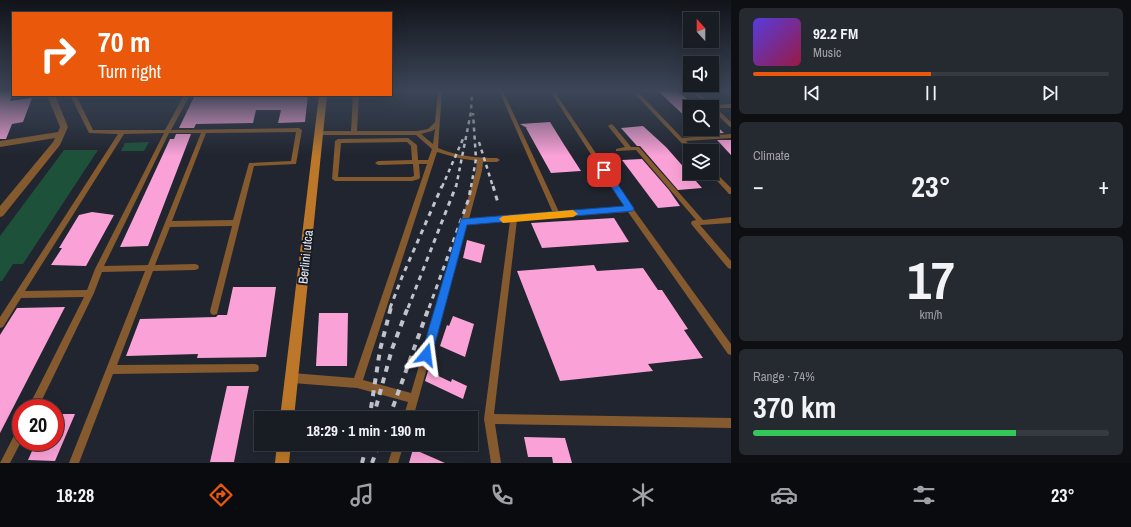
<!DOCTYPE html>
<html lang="en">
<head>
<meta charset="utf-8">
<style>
	:root { --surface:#181c23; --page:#252930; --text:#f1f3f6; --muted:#9fa1a6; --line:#363a41; --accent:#ea580c }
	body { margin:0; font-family:"Archivo Narrow",sans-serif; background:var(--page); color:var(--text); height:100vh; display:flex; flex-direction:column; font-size:15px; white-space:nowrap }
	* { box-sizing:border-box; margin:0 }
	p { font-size:13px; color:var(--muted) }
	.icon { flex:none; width:22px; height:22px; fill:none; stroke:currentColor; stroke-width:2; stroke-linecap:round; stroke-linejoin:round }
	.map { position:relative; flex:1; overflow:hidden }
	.panel { display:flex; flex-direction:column; gap:8px; padding:8px; background:#0d0f13; width:400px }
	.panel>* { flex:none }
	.hud { position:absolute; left:12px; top:12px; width:380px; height:84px; border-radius:0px; box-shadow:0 4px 16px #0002,0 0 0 1px var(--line); background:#ea580c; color:#fff; overflow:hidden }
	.needle { width:26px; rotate:339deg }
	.fabs { position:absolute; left:683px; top:12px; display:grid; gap:8px }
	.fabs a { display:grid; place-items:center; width:36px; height:36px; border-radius:0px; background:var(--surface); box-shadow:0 4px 16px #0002,0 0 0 1px var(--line); font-size:20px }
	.speed { position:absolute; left:12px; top:399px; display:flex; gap:8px; font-size:20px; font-weight:700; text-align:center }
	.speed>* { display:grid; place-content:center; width:52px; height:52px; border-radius:50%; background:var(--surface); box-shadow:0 4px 16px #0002,0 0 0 1px var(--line); line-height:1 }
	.speed .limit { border:6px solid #d22; background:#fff; color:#111 }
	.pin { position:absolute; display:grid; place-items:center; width:34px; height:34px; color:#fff; margin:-17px; border-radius:8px; box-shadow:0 2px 6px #0006 }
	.me { position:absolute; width:44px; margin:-22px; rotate:16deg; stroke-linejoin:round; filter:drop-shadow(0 0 3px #0008) }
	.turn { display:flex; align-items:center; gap:14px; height:84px; padding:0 20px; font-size:18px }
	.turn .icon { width:52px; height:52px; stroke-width:2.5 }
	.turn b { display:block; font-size:28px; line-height:34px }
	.big { font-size:30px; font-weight:700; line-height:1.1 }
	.panel .tile { flex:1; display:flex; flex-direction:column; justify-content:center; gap:6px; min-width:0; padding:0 14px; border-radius:6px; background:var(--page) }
	.panel .dial { align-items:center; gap:0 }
	.dial b { font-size:52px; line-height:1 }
	.song { display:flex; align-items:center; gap:12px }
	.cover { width:48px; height:48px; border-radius:6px; background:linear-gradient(135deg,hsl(250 70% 55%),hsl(340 70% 35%)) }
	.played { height:4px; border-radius:2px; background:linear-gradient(90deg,var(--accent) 50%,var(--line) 50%) }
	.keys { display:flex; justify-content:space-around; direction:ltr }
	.heat { display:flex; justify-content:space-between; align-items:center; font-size:22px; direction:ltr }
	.charge { height:6px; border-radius:3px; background:linear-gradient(90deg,#34c759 74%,var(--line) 0) }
	.trip { position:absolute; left:254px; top:411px; width:224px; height:40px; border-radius:0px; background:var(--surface); box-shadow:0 4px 16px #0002,0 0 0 1px var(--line); font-weight:700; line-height:40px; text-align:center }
	.menu { display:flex; height:64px; justify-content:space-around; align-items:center; background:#0a0b0e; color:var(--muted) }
	.menu .icon { width:28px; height:28px }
	.menu .active { color:var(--accent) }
	.menu b { font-size:18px; color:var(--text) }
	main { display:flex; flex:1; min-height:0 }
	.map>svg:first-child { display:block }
	.green { fill:#1d513a }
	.building { fill:#faa2d7 }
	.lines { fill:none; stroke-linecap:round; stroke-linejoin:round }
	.lane { fill:#855a2e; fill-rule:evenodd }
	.street { fill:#855a2e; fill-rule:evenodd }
	.secondary { fill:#bc7729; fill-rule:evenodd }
	.rail-far2 { stroke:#c0c3cb; stroke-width:2.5; stroke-dasharray:4 4; stroke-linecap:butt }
	.rail-far1 { stroke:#c0c3cb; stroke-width:3; stroke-dasharray:5 5; stroke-linecap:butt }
	.rail { stroke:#c0c3cb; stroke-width:4; stroke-dasharray:6 6; stroke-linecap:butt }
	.route { fill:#1a73e8; stroke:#114b97 }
	.slow { fill:#f59e0b }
	.labels { text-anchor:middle; stroke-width:4; stroke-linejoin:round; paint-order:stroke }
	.street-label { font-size:13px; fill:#eaedf4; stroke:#171b25 }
</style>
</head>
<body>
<main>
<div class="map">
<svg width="731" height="463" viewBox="0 0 731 463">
	<rect width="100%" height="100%" fill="#20252f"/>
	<g class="green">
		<polygon points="149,142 144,151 121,151 125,143"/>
		<polygon points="64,150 98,150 23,264 13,264 2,281 0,281 0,236"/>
	</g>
	<g class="building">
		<polygon points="0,91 13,91 10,101 32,98 23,122 12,124 6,139 0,139"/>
		<polygon points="658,91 678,91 690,102 690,121"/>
		<polygon points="195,95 308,95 305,122 278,123 281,110 256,110 253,123 196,124 194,128 179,128"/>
		<polygon points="550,122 563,143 581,171 551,173 526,128 527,128 520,124"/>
		<polygon points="712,122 724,133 710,134 705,129 712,129"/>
		<polygon points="643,126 666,147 702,188 678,190 640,146 637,146 621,128"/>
		<polygon points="176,134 191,134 148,246 120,247 170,139 174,139"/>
		<polygon points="717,140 731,140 731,155"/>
		<polygon points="642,159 669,190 680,206 658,208 622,160"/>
		<polygon points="92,212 114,215 86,266 51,265 62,248 59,248 79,215"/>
		<polygon points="614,218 629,242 542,248 531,223"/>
		<polygon points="467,240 485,245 481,263 463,258"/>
		<polygon points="594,265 597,271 643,268 658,290 662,290 688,329 684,330 703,358 648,364 653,371 560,381 517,271"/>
		<polygon points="233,287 276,287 266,357 197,358 198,354 126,356 140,319 216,317 218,315 227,315"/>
		<polygon points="65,307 0,433 0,335 17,308"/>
		<polygon points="319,313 348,313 347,366 316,366"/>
		<polygon points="453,316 474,324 465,357 440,346 447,325 449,326"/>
		<polygon points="428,371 451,382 452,379 467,386 463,399 425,381"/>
		<polygon points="227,386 249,386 234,462 210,462"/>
		<polygon points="55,414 75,414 55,461 28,460 36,442 55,442"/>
		<polygon points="524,437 565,438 572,463 553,463 552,457 528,457"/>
		<polygon points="413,449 445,463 409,463"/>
	</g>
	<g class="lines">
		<g class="lane">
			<path d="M438 91H442L438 148C457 156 477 158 497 158L500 160 497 162H483L482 171 469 219 553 213 499 91H503L559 212 625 207 550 91H554L632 207 731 344V355L728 354 628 212 517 220 494 414 731 418V428L495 424 501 463H491L484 419 510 221 467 224 413 418H403L408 402 357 388 292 383 289 381 287 378 289 375 292 373 354 378 427 164H419L420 177 419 179 412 181H335L332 179 335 141 338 139 408 138 417 145 418 160H428L432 149 416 135H320L317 133 320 131H351L353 95H359L357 131H417L428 129 435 122ZM435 129 433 144 421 134 432 131ZM407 142 411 146 412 160 378 161 375 163 378 165 413 164 414 176 411 177H338L341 143ZM437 152 458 158 477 161 476 171 411 393 363 380Z"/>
			<polygon points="632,91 637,91 682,138 731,134 731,138 686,141 695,151 690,151 690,152"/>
			<polygon points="691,91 696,91 713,105 731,104 731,108 716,108 731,122 731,127 729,126 712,110 712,107 709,107"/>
			<path d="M70 95H76L93 130H165L184 95H190L171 130 299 128 302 130 296 164 254 166 217 314 214 315 211 314 210 311 232 226 170 227 155 265 195 264 198 265 199 267 198 269 195 270 153 271 117 365 255 364 258 365 259 368 258 371 255 372 113 374 79 463H69L145 271 102 272 94 293 38 408H28L84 297 21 298 3 327 0 328V317L118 134 89 133ZM296 132 291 161 249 163 233 220 172 221 206 133ZM164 133 95 269 87 290 25 291 124 134ZM169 133H201L148 265 104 266Z"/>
			<polygon points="611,124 613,125 631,147 639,147 703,220 731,217 731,223 700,225 731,261 731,269 728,268 692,225 691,223 692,221 696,220 636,150 616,151 616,149 625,147 608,126"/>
			<polygon points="712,170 714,171 731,188 731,194 729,194 710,173 712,173"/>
			<polygon points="21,426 21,442 10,463 0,463 18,428"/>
			<polygon points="394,444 404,444 398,463 388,463"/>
		</g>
		<polygon class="street" points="47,95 55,95 68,127 60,145 3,216 0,217 0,206 53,142 55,138 0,147 0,141 58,132 60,127"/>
		<g class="secondary">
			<polygon points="319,95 327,95 294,418 280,418"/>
			<polygon points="277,444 291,444 289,463 275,463"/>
		</g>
		<g class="rail-far2">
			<polyline points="479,142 493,187"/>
			<polyline points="442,187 463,139"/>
			<polyline points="456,187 471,112 472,91"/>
			<polyline points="471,187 476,159 473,113"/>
		</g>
		<g class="rail-far1">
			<polyline points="493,186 498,203"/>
			<polyline points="390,308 402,277 442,186"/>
			<polyline points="408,308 456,186"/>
			<polyline points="429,308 469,198 471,186"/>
		</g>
		<g class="rail">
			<polyline points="371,408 380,350 391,307"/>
			<polyline points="373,418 392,349 408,307"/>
			<polyline points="389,418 429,307"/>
			<polyline points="362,463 367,444"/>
			<polyline points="372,463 379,444"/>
		</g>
	</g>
	<linearGradient id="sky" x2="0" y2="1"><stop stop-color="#12141a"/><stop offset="0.58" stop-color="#3c4658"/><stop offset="1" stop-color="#3c4658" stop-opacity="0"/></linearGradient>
	<rect width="731" height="156" fill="url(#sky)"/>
	<polygon class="route" points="604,167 607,168 633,207 634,209 633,211 467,225 432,355 430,359 426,360 422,359 421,355 461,219 624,206 600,170"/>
	<polygon class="slow" points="573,210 578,214 573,217 503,223 499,219 503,216"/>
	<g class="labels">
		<g class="street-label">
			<text transform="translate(305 257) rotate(-84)" y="5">Berlini utca</text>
		</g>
	</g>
</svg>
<div class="fabs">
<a><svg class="needle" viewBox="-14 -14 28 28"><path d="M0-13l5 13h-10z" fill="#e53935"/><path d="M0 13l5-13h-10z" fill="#9fa1a6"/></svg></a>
<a><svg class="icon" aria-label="sound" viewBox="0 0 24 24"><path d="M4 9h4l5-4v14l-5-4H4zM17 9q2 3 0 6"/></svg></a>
<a><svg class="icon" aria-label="search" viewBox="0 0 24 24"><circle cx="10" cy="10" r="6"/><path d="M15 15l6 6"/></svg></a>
<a><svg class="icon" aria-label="layers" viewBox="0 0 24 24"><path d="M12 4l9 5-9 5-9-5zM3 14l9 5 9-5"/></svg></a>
</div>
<div class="speed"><div class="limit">20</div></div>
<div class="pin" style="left:604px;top:170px;background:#d93025"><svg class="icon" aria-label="arrive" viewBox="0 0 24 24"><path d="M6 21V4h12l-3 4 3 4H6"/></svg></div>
<svg class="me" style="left:426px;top:355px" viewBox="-20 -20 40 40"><path d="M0-17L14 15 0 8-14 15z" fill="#1a73e8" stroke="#fff" stroke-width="4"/></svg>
<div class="trip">18:29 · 1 min · 190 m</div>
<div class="hud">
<div class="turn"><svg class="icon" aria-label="right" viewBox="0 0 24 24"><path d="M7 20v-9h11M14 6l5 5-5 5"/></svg><div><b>70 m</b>Turn right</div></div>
</div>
</div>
<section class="panel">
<div class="tile">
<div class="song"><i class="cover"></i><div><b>92.2 FM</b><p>Music</p></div></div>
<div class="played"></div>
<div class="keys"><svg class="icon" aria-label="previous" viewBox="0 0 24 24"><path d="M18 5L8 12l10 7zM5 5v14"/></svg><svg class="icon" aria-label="pause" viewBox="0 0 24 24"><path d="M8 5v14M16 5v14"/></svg><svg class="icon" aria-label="next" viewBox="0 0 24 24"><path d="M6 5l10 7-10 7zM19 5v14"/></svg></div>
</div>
<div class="tile"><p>Climate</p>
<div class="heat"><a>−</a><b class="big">23°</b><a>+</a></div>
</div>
<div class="tile dial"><b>17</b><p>km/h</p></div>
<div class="tile"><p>Range · 74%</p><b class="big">370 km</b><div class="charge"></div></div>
</section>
</main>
<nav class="menu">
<b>18:28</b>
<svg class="icon active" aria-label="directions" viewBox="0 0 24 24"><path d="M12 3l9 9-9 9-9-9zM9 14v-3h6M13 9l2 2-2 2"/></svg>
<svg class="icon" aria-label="music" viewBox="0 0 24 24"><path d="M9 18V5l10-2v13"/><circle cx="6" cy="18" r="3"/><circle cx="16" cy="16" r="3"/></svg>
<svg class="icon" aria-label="phone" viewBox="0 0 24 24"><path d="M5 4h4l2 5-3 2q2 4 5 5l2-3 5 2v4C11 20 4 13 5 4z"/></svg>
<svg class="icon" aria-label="climate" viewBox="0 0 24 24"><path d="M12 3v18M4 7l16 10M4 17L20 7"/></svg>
<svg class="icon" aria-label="car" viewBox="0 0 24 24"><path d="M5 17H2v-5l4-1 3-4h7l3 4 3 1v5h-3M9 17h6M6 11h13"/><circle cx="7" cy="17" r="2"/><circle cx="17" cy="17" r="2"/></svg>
<svg class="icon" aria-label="filters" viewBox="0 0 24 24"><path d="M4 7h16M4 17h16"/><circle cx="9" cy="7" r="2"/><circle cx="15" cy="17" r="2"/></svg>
<b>23°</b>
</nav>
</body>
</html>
